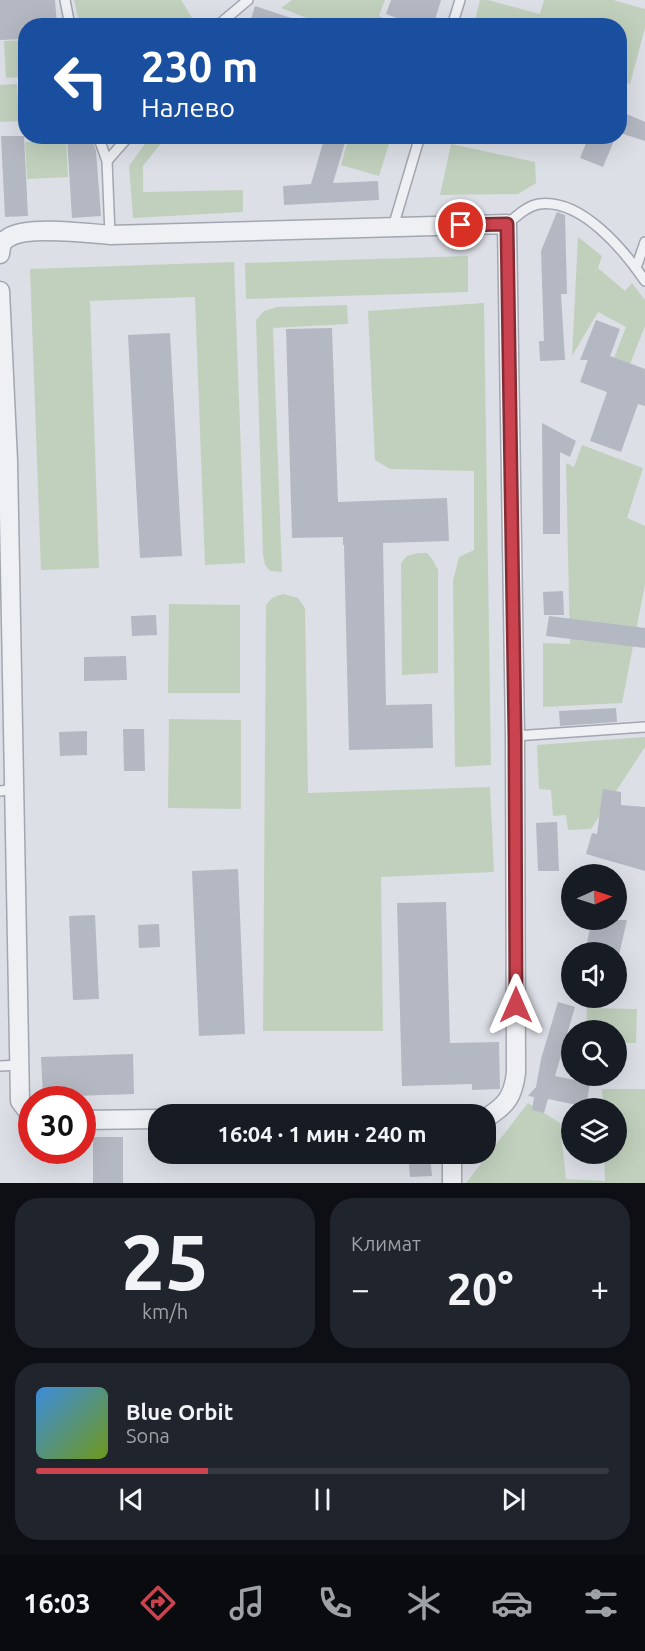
<!DOCTYPE html>
<html lang="ru">
<head>
<meta charset="utf-8">
<style>
	:root { --surface:#171b24; --page:#20242c; --text:#f1f3f6; --muted:#9ea1a6; --line:#363941; --accent:#ca434f }
	body { margin:0; font-family:Ubuntu,sans-serif; background:var(--page); color:var(--text); height:100vh; display:flex; flex-direction:column; font-size:22px; white-space:nowrap }
	* { box-sizing:border-box; margin:0 }
	p { font-size:20px; color:var(--muted) }
	.icon { flex:none; width:33px; height:33px; fill:none; stroke:currentColor; stroke-width:2; stroke-linecap:round; stroke-linejoin:round }
	.map { position:relative; height:1183px; overflow:hidden }
	.panel { display:flex; flex-direction:column; gap:15px; padding:15px; background:#0d0f14; flex:1 }
	.panel>* { flex:none }
	.banner { position:absolute; left:18px; top:18px; width:609px; height:126px; border-radius:24px; box-shadow:0 6px 24px #0002; background:#1a4fa0; color:#fff; overflow:hidden }
	.needle { width:39px; rotate:87deg }
	.controls { position:absolute; left:561px; top:864px; display:grid; gap:12px }
	.controls a { display:grid; place-items:center; width:66px; height:66px; border-radius:50%; background:var(--surface); box-shadow:0 6px 24px #0002; font-size:30px }
	.speed { position:absolute; left:18px; top:1086px; display:flex; gap:12px; font-size:30px; font-weight:700; text-align:center }
	.speed>* { display:grid; place-content:center; width:78px; height:78px; border-radius:50%; background:var(--surface); box-shadow:0 6px 24px #0002; line-height:1 }
	.speed .limit { border:9px solid #d22; background:#fff; color:#111 }
	.pin { position:absolute; display:grid; place-items:center; width:51px; height:51px; color:#fff; margin:-26px; border:3px solid #fff; border-radius:50%; box-shadow:0 2px 6px #0007 }
	.me { position:absolute; width:66px; margin:-33px; rotate:0deg; stroke-linejoin:round; filter:drop-shadow(0 0 4px #0008) }
	.turn { display:flex; align-items:center; gap:21px; height:126px; padding:0 24px; font-size:27px }
	.turn .icon { width:78px; height:78px; stroke-width:2.5 }
	.turn b { display:block; font-size:42px; line-height:51px }
	.big { font-size:45px; font-weight:600; line-height:1.1 }
	.panel .tile { flex:1; display:flex; flex-direction:column; justify-content:center; gap:9px; min-width:0; padding:0 21px; border-radius:24px; background:var(--page) }
	.panel .dial { align-items:center; gap:0 }
	.dial b { font-size:78px; line-height:1 }
	.song { display:flex; align-items:center; gap:18px }
	.cover { width:72px; height:72px; border-radius:9px; background:linear-gradient(135deg,hsl(210 70% 55%),hsl(80 70% 35%)) }
	.played { height:6px; border-radius:3px; background:linear-gradient(90deg,var(--accent) 30%,var(--line) 30%) }
	.keys { display:flex; justify-content:space-around; direction:ltr }
	.heat { display:flex; justify-content:space-between; align-items:center; font-size:33px; direction:ltr }
	.panel .tiles { flex:1; display:grid; gap:15px; grid-template-columns:1fr 1fr }
	.tile:last-child { grid-column:span 2 }
	.trip { position:absolute; left:148px; top:1104px; width:348px; height:60px; border-radius:24px; background:var(--surface); box-shadow:0 6px 24px #0002; font-weight:600; line-height:60px; text-align:center }
	.dock { display:flex; height:96px; justify-content:space-around; align-items:center; background:#090b0e; color:var(--muted) }
	.dock .icon { width:42px; height:42px }
	.dock .selected { color:var(--accent) }
	.dock b { font-size:27px; color:var(--text) }
	.map>svg:first-child { display:block }
	.green { fill:#c1d0bd }
	.building { fill:#b4b8c2 }
	.lines { fill:none; stroke-linecap:round; stroke-linejoin:round }
	.lane-casing { stroke:#a2a6b0; stroke-width:12 }
	.street-casing { stroke:#a2a6b0; stroke-width:21 }
	.lane { stroke:#eff0f4; stroke-width:9 }
	.street { stroke:#eff0f4; stroke-width:18 }
	.route-casing { stroke:#832c33; stroke-width:15 }
	.route { stroke:#ca434f; stroke-width:10 }
</style>
</head>
<body>
<div class="map">
<svg width="645" height="1183" viewBox="0 0 645 1183">
	<rect width="100%" height="100%" fill="#dcdfe6"/>
	<g class="green">
		<polygon points="74,0 181,0 194,21 190,26 80,25"/>
		<polygon points="292,0 385,0 379,16 400,25 325,25 281,8"/>
		<polygon points="480,0 488,0 540,14 544,0 613,0 645,9 645,28 630,84 620,81 620,26 496,26 475,20"/>
		<polygon points="25,40 25,77 6,78 4,41"/>
		<polygon points="17,84 19,121 0,122 0,85"/>
		<polygon points="150,137 166,137 143,166 143,192 243,190 243,212 133,218 129,166"/>
		<polygon points="349,137 391,137 379,176 341,165"/>
		<polygon points="66,140 68,177 27,179 25,142"/>
		<polygon points="451,144 535,162 536,183 518,194 440,195"/>
		<polygon points="578,237 602,256 598,268 625,291 632,283 645,300 645,326 623,382 585,367 589,357 611,366 626,327 598,312 572,356"/>
		<polygon points="468,256 468,292 246,299 245,263"/>
		<polygon points="234,262 245,563 205,565 195,297 90,301 99,568 41,570 30,269"/>
		<polygon points="484,303 491,765 455,767 453,581 459,557 474,550 474,471 390,469 375,460 368,311"/>
		<polygon points="347,305 348,324 273,328 282,572 270,571 265,565 263,554 256,320 264,311 277,307"/>
		<polygon points="582,445 643,468 627,518 645,526 645,584 622,703 543,707 543,643 570,644 566,463 574,467"/>
		<polygon points="418,553 427,553 433,560 438,570 438,673 402,675 401,563 407,556"/>
		<polygon points="283,594 298,598 305,608 308,793 490,787 494,872 381,877 383,1031 263,1031 266,605 272,598"/>
		<polygon points="169,604 240,605 240,693 168,693"/>
		<polygon points="169,719 241,720 241,809 168,808"/>
		<polygon points="645,737 645,747 591,829 568,830 566,815 553,816 551,790 539,789 537,745"/>
		<polygon points="587,1008 637,1009 636,1043 617,1043 616,1030 586,1030"/>
		<polygon points="602,1089 645,1089 645,1183 466,1183 528,1103 560,1123 566,1179 605,1181 604,1154 616,1154 616,1108 603,1108"/>
	</g>
	<g class="building">
		<polygon points="0,0 55,0 57,26 26,26 26,39 0,40"/>
		<polygon points="391,0 441,0 433,26 406,26 407,22 386,14"/>
		<polygon points="255,6 303,22 302,26 249,26"/>
		<polygon points="620,111 645,122 645,141 620,133"/>
		<polygon points="1,136 24,136 28,216 5,217"/>
		<polygon points="67,136 91,136 96,151 101,216 72,218"/>
		<polygon points="325,136 347,136 333,183 378,181 379,200 284,205 283,186 311,184"/>
		<polygon points="589,136 616,136 603,167 580,158"/>
		<polygon points="557,212 565,215 567,294 561,294 565,360 540,361 539,341 544,341 541,251"/>
		<polygon points="596,320 620,329 610,356 645,369 645,406 638,404 621,452 590,441 607,392 580,382 588,360 580,360"/>
		<polygon points="332,328 338,502 447,498 449,541 383,543 386,705 432,704 433,748 349,750 344,545 343,545 343,537 292,538 286,329"/>
		<polygon points="170,333 182,556 140,558 128,335"/>
		<polygon points="542,423 576,441 570,457 560,452 560,534 543,534"/>
		<polygon points="563,591 564,615 544,615 543,592"/>
		<polygon points="156,615 157,635 132,636 131,616"/>
		<polygon points="549,616 645,628 645,648 546,636"/>
		<polygon points="126,656 127,680 84,681 84,657"/>
		<polygon points="616,708 617,722 560,726 559,711"/>
		<polygon points="123,729 144,729 145,771 124,771"/>
		<polygon points="87,731 87,755 60,756 59,732"/>
		<polygon points="603,789 621,792 621,805 645,807 645,871 586,854 592,833 597,834"/>
		<polygon points="557,822 559,871 538,871 536,823"/>
		<polygon points="238,869 245,1034 199,1036 192,871"/>
		<polygon points="446,902 450,1043 499,1042 500,1089 472,1090 472,1084 402,1086 397,903"/>
		<polygon points="95,915 99,999 73,1000 69,916"/>
		<polygon points="592,920 627,920 619,955 616,952 586,947"/>
		<polygon points="159,924 160,947 139,948 138,925"/>
		<polygon points="558,1002 575,1007 555,1076 590,1083 586,1107 548,1099 544,1113 532,1110 534,1097 528,1096 536,1087 541,1059"/>
		<polygon points="133,1054 134,1094 43,1097 41,1057"/>
		<rect x="93" y="1137" width="30" height="46"/>
		<polygon points="408,1154 430,1154 432,1176 410,1177"/>
	</g>
	<g class="lines">
		<g class="lane-casing">
			<g id="lane">
				<polyline points="65,0 70,26"/>
				<polyline points="217,26 248,0"/>
				<polyline points="452,26 460,0"/>
				<polyline points="98,136 107,161 110,235"/>
				<polyline points="107,161 129,136"/>
				<path d="M507 224C517 216 527 206 539 204 581 198 624 250 645 281"/>
				<polyline points="393,227 420,136"/>
				<polyline points="636,268 645,242"/>
				<polyline points="515,736 645,727"/>
				<polyline points="0,791 14,789"/>
				<polyline points="0,1066 19,1065"/>
			</g>
		</g>
		<g class="street-casing">
			<g id="street">
				<path d="M0 254C1 247 1 242 8 238 26 225 87 233 110 235L507 224 515 736 516 1073C513 1096 507 1105 486 1118"/>
				<polyline points="0,291 8,461 20,1101 26,1109 32,1113"/>
				<polyline points="82,1120 159,1119"/>
				<polyline points="452,1154 452,1183"/>
			</g>
		</g>
		<use href="#lane" class="lane"/>
		<use href="#street" class="street"/>
	</g>
	<g class="lines">
		<g class="route-casing">
			<polyline id="route" points="461,225 507,224 515,736 516,1005"/>
		</g>
		<use href="#route" class="route"/>
	</g>
</svg>
<div class="controls">
<a><svg class="needle" viewBox="-14 -14 28 28"><path d="M0-13l5 13h-10z" fill="#e53935"/><path d="M0 13l5-13h-10z" fill="#9ea1a6"/></svg></a>
<a><svg class="icon" aria-label="sound" viewBox="0 0 24 24"><path d="M4 9h4l5-4v14l-5-4H4zM17 9q2 3 0 6"/></svg></a>
<a><svg class="icon" aria-label="search" viewBox="0 0 24 24"><circle cx="10" cy="10" r="6"/><path d="M15 15l6 6"/></svg></a>
<a><svg class="icon" aria-label="layers" viewBox="0 0 24 24"><path d="M12 4l9 5-9 5-9-5zM3 14l9 5 9-5"/></svg></a>
</div>
<div class="speed"><div class="limit">30</div></div>
<div class="pin" style="left:461px;top:225px;background:#d93025"><svg class="icon" aria-label="arrive" viewBox="0 0 24 24"><path d="M6 21V4h12l-3 4 3 4H6"/></svg></div>
<svg class="me" style="left:516px;top:1005px" viewBox="-20 -20 40 40"><path d="M0-17L14 15 0 8-14 15z" fill="#ca434f" stroke="#fff" stroke-width="4"/></svg>
<div class="trip">16:04 · 1 мин · 240 m</div>
<div class="banner">
<div class="turn"><svg class="icon" aria-label="left" viewBox="0 0 24 24"><path d="M17 20v-9H6M10 6l-5 5 5 5"/></svg><div><b>230 m</b>Налево</div></div>
</div>
</div>
<section class="panel">
<div class="tiles">
<div class="tile dial"><b>25</b><p>km/h</p></div>
<div class="tile"><p>Климат</p>
<div class="heat"><a>−</a><b class="big">20°</b><a>+</a></div>
</div>
<div class="tile">
<div class="song"><i class="cover"></i><div><b>Blue Orbit</b><p>Sona</p></div></div>
<div class="played"></div>
<div class="keys"><svg class="icon" aria-label="previous" viewBox="0 0 24 24"><path d="M18 5L8 12l10 7zM5 5v14"/></svg><svg class="icon" aria-label="pause" viewBox="0 0 24 24"><path d="M8 5v14M16 5v14"/></svg><svg class="icon" aria-label="next" viewBox="0 0 24 24"><path d="M6 5l10 7-10 7zM19 5v14"/></svg></div>
</div>
</div>
</section>
<nav class="dock">
<b>16:03</b>
<svg class="icon selected" aria-label="directions" viewBox="0 0 24 24"><path d="M12 3l9 9-9 9-9-9zM9 14v-3h6M13 9l2 2-2 2"/></svg>
<svg class="icon" aria-label="music" viewBox="0 0 24 24"><path d="M9 18V5l10-2v13"/><circle cx="6" cy="18" r="3"/><circle cx="16" cy="16" r="3"/></svg>
<svg class="icon" aria-label="phone" viewBox="0 0 24 24"><path d="M5 4h4l2 5-3 2q2 4 5 5l2-3 5 2v4C11 20 4 13 5 4z"/></svg>
<svg class="icon" aria-label="climate" viewBox="0 0 24 24"><path d="M12 3v18M4 7l16 10M4 17L20 7"/></svg>
<svg class="icon" aria-label="car" viewBox="0 0 24 24"><path d="M5 17H2v-5l4-1 3-4h7l3 4 3 1v5h-3M9 17h6M6 11h13"/><circle cx="7" cy="17" r="2"/><circle cx="17" cy="17" r="2"/></svg>
<svg class="icon" aria-label="filters" viewBox="0 0 24 24"><path d="M4 7h16M4 17h16"/><circle cx="9" cy="7" r="2"/><circle cx="15" cy="17" r="2"/></svg>
</nav>
</body>
</html>
